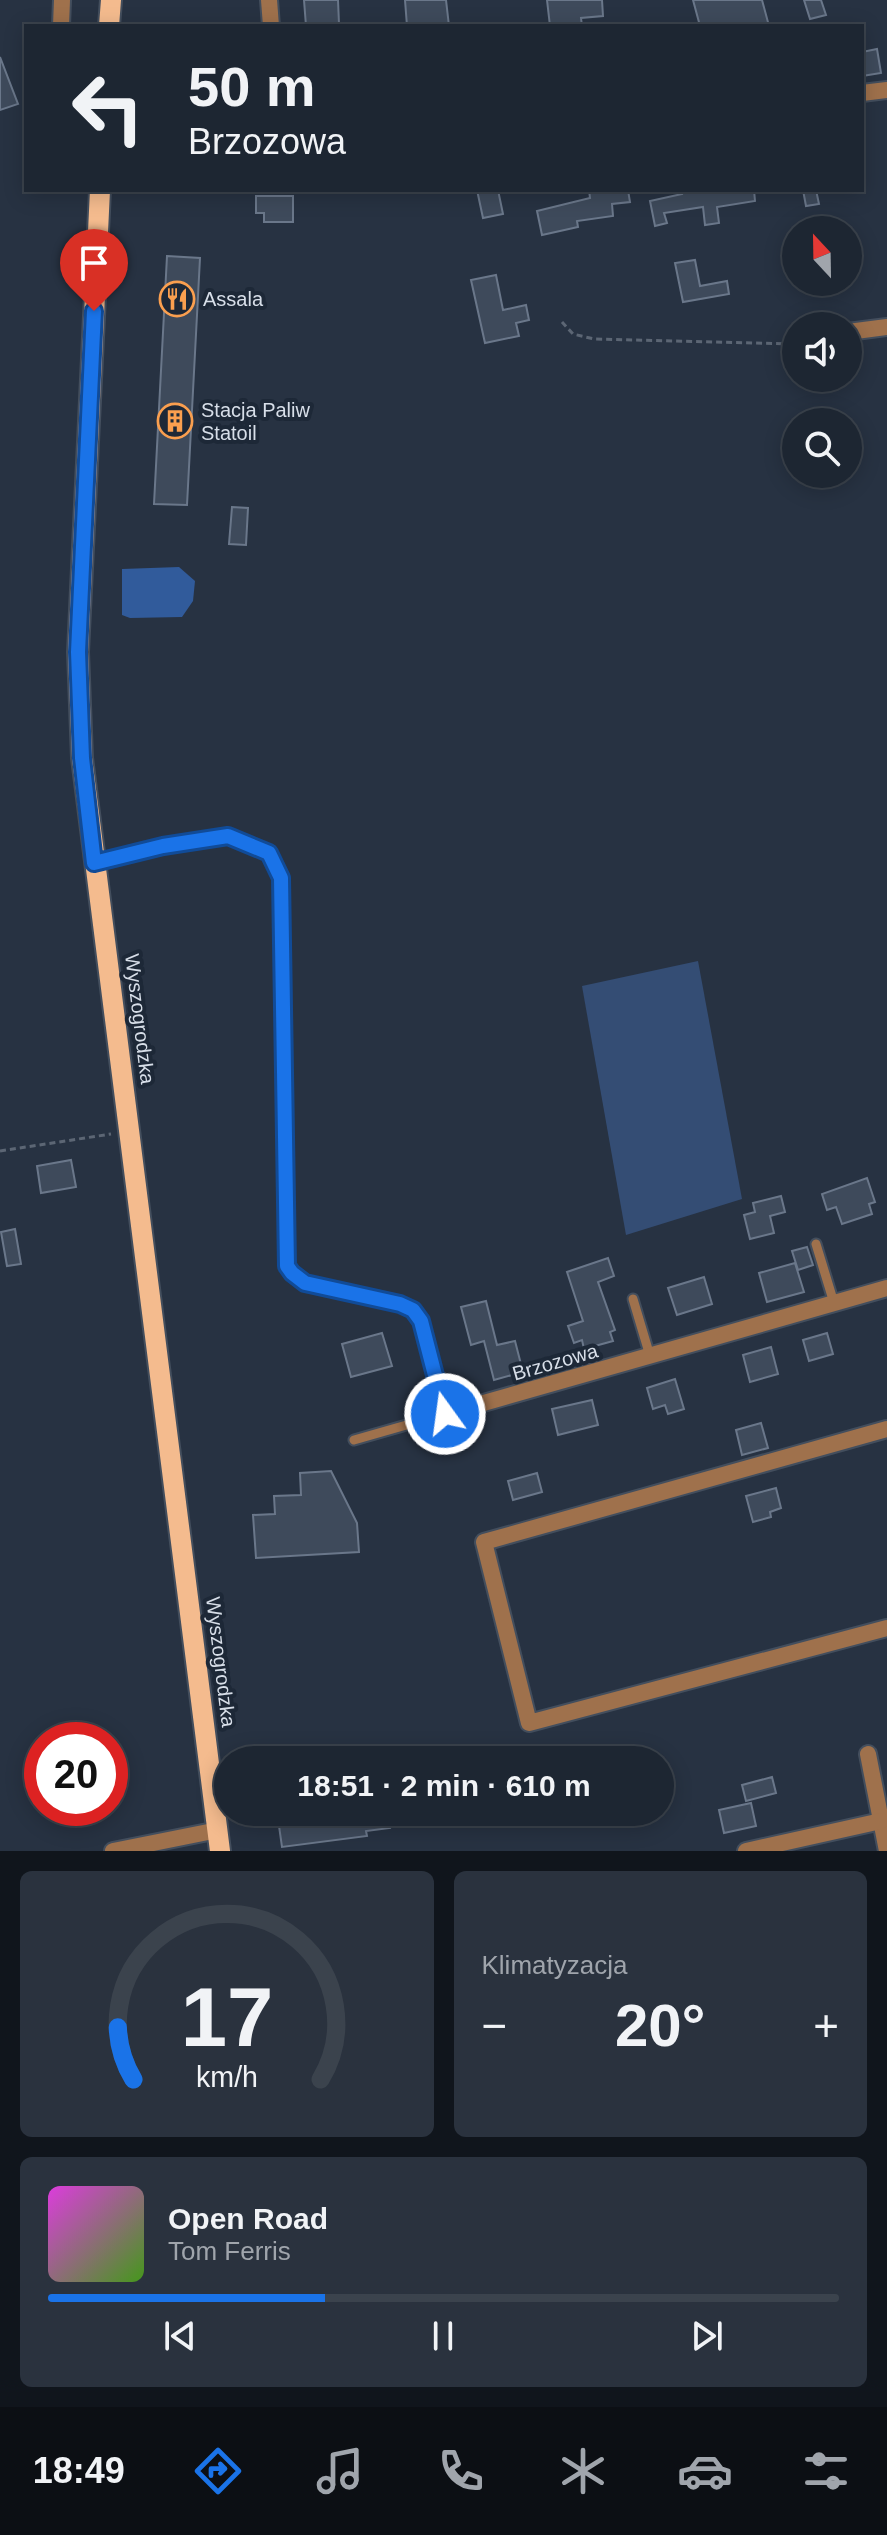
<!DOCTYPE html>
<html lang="pl">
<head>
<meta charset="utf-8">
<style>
	:root { --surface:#1d2632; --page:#2a323e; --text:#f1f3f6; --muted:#a0a5ac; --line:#3b434d; --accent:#1a73e8 }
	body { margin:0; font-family:Arial,sans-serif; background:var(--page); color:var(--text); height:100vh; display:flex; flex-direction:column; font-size:30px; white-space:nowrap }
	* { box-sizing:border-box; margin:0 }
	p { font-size:26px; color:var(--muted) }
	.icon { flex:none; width:44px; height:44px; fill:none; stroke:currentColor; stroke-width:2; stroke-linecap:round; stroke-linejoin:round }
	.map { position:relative; height:1851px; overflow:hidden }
	.drawer { display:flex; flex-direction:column; gap:20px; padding:20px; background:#10151c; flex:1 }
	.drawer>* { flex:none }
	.banner { position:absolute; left:24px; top:24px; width:840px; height:168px; border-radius:0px; box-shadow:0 4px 20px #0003,0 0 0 2px var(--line); background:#1d2632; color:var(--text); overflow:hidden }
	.needle { width:52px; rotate:338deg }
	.tools { position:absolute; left:782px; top:216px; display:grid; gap:16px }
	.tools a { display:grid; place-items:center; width:80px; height:80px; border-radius:50%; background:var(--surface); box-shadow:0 4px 20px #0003,0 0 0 2px var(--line); font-size:40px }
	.speed { position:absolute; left:24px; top:1722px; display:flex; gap:16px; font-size:40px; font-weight:700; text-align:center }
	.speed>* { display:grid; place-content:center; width:104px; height:104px; border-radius:50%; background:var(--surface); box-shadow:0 4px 20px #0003,0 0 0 2px var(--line); line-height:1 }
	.speed .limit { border:12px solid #d22; background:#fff; color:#111 }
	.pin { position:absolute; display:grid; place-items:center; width:68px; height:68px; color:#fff; margin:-82px -34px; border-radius:50% 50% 50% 0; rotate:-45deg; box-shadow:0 0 8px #0007 }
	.pin .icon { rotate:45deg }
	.me { position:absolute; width:88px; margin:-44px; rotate:346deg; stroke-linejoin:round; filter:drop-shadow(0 0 6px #0008) }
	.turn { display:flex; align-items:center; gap:28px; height:168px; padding:0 32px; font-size:36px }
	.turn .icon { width:104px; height:104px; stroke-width:2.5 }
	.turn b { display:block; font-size:56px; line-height:68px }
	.big { font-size:60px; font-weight:800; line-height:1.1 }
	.drawer .tile { flex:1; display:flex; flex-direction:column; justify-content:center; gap:12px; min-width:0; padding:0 28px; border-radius:12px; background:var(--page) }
	.drawer .dial { align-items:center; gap:0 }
	.dial svg { height:208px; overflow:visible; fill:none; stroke:var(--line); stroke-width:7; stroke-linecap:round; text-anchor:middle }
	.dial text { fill:var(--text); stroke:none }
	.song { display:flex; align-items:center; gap:24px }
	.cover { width:96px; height:96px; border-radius:12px; background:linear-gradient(135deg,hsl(300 70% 55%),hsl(100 70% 35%)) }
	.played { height:8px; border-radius:4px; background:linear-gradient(90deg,var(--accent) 35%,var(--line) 35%) }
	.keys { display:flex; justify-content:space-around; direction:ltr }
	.heat { display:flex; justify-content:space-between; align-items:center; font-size:44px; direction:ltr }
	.drawer .tiles { flex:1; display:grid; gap:20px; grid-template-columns:1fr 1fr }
	.tile:last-child { grid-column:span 2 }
	.trip { position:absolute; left:214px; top:1746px; width:460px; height:80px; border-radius:40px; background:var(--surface); box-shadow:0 4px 20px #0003,0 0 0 2px var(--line); font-weight:800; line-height:80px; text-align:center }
	.dock { display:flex; height:128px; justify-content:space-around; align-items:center; background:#0c0f14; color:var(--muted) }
	.dock .icon { width:56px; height:56px }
	.dock .selected { color:var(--accent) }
	.dock b { font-size:36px; color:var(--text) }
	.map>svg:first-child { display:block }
	.green { fill:#344d74 }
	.water { fill:#315b9b }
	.building { fill:#3e4a5b; stroke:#6a778a; stroke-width:2 }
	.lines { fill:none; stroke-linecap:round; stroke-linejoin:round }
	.lane-casing { stroke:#434e5d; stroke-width:13 }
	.street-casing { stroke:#434e5d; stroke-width:20 }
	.primary-casing { stroke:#434e5d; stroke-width:24 }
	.path { stroke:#5c6674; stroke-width:3; stroke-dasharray:6 4; stroke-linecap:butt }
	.lane { stroke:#9f714c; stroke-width:9 }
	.street { stroke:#9f714c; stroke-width:16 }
	.primary { stroke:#f4bb8e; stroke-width:20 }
	.route-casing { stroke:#114b97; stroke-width:20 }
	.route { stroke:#1a73e8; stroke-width:14 }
	.labels { text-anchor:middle; stroke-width:8; stroke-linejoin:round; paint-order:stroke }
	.poi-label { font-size:20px; fill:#d7dee8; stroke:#1d2837; text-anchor:start }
	.street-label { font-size:20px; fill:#d7dee8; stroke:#1d2837 }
</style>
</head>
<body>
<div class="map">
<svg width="887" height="1851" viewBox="0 0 887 1851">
	<rect width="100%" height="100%" fill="#273242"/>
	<polygon class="green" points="698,961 742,1199 626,1235 582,986"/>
	<polygon class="water" points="179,567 195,581 193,601 182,617 130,618 122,615 122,569"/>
	<g class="building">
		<polygon points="304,0 338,0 339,24 306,26"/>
		<polygon points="405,0 446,0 449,26 407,26"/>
		<polygon points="547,0 602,0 603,16 581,18 582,26 550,26"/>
		<polygon points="693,0 762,0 769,26 700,26"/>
		<polygon points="804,0 821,0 826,15 810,19"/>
		<polygon points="877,49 881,73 862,76 862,52"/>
		<polygon points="0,57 18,104 0,110"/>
		<polygon points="477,190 498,190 503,214 483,218"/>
		<polygon points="589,190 628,190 630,202 612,204 613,216 577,221 578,227 542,235 537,211 590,198"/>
		<polygon points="681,190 754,190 755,201 717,207 719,223 705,225 703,207 664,213 667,223 655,226 650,201 682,194"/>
		<polygon points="803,190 816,190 819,204 806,206"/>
		<polygon points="256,196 293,196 293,222 264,222 264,213 256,213"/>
		<polygon points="167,256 200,258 187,505 154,504"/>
		<polygon points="695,260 700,286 727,281 729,294 683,302 675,263"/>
		<polygon points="496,275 503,310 526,305 529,320 516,323 519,336 485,343 471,280"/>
		<polygon points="232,507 248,508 246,545 229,544"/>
		<polygon points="71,1160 76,1187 41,1193 37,1166"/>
		<polygon points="867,1178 875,1202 869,1204 872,1214 842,1224 836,1207 827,1210 822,1194"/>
		<polygon points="781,1196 785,1212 770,1216 774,1233 750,1239 744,1215 755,1212 753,1203"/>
		<polygon points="15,1229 21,1264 7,1266 1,1232"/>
		<polygon points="807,1247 813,1265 798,1270 792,1251"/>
		<polygon points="608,1258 614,1276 598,1282 615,1330 610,1332 613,1341 584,1349 582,1340 574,1343 568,1326 583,1321 567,1272"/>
		<polygon points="795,1263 804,1292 767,1302 759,1273"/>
		<polygon points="704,1277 712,1304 677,1315 668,1288"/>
		<polygon points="486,1301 497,1345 515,1341 523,1372 494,1380 484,1341 471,1345 461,1307"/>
		<polygon points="382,1333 392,1366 351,1377 342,1344"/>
		<polygon points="827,1333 833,1354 809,1361 803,1340"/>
		<polygon points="771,1347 778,1374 750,1382 743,1355"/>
		<polygon points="675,1379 684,1409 668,1414 665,1405 653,1409 647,1388"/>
		<polygon points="592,1400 598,1425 558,1435 552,1409"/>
		<polygon points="761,1423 768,1448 742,1455 736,1430"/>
		<polygon points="331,1471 357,1523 359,1552 256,1558 253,1515 275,1514 274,1496 301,1495 300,1473"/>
		<polygon points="537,1473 542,1492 513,1500 508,1481"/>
		<polygon points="776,1488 781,1508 770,1512 771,1517 753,1522 746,1496"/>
		<polygon points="309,1746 311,1760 292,1760 290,1748"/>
		<polygon points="772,1777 776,1793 746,1801 742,1785"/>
		<polygon points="751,1803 756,1826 724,1833 719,1810"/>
		<polygon points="277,1812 388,1812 390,1828 366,1831 367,1836 282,1847"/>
	</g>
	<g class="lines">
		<g class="lane-casing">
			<g id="lane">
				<polyline points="96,863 163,846 228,836 269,853 281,878 287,1266 292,1273 305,1283 400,1304 413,1310 421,1321 445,1414 354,1440"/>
				<polyline points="816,1244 834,1303"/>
				<polyline points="633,1299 650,1356"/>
			</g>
		</g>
		<g class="street-casing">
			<g id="street">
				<polyline points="269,0 271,26"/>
				<polyline points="61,26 62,0"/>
				<polyline points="862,93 887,90"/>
				<polyline points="848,332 887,327"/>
				<polyline points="445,1414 887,1288"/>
				<polyline points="887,1429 484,1542 529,1723 887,1628"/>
				<polyline points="868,1754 887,1851"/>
				<polyline points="113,1851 218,1830"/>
				<polyline points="746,1851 881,1821"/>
			</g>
		</g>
		<g class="primary-casing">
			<g id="primary">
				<polyline points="109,26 111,0"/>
				<polyline points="100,190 78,652 82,758 220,1851"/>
			</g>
		</g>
		<g class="path">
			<polyline points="562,322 573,334 594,339 796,344"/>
			<polyline points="0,1151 111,1134"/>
		</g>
		<use href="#lane" class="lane"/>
		<use href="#street" class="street"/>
		<use href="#primary" class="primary"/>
	</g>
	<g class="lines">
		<g class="route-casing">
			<polyline id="route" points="94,311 78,652 82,758 94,863 163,846 228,836 269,853 281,878 287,1266 292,1273 305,1283 400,1304 413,1310 421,1321 445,1414"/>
		</g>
		<use href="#route" class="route"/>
	</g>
	<defs>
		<g id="restaurant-ring" transform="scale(1.8)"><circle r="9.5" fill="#1d2837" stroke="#fa9f4f" stroke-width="1.5"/><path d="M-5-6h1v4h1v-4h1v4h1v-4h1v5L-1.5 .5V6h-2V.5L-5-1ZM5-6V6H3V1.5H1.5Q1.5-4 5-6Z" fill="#fa9f4f"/></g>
		<g id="building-ring" transform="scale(1.8)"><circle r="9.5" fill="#1d2837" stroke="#fa9f4f" stroke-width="1.5"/><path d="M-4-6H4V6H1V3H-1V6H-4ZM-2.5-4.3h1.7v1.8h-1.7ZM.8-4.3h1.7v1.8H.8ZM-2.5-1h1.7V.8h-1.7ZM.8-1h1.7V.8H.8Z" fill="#fa9f4f"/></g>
	</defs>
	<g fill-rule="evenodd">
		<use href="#restaurant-ring" x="177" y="299"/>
		<use href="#building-ring" x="175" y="421"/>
	</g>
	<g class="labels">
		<g class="poi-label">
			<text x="203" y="306">Assala</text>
			<text x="201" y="417">Stacja Paliw<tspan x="201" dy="23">Statoil</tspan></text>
		</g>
		<g class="street-label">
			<text transform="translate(140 1019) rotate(83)" y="7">Wyszogrodzka</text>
			<text transform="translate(555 1362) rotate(-16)" y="7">Brzozowa</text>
			<text transform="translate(221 1662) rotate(83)" y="7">Wyszogrodzka</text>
		</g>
	</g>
</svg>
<div class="tools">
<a><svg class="needle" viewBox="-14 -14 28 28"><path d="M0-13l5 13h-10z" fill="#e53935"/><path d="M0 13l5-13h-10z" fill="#a0a5ac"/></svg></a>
<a><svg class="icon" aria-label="sound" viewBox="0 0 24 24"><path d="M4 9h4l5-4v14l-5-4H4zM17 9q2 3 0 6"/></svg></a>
<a><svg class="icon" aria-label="search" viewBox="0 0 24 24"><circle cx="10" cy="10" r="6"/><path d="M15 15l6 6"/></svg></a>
</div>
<div class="speed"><div class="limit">20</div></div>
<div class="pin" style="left:94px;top:311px;background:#d93025"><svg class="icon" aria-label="arrive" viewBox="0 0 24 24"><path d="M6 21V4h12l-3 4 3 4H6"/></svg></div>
<svg class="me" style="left:445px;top:1414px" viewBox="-20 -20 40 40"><circle r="17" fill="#1a73e8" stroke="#fff" stroke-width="3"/><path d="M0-11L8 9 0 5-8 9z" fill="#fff"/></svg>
<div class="trip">18:51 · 2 min · 610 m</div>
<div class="banner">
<div class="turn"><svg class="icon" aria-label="left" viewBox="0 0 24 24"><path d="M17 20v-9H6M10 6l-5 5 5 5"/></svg><div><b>50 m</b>Brzozowa</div></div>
</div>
</div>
<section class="drawer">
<div class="tiles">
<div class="tile dial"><svg viewBox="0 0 100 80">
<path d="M14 69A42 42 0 1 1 86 69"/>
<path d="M14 69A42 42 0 0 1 8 49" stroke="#1a73e8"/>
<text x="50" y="56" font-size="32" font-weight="700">17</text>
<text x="50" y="72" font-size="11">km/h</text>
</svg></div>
<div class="tile"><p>Klimatyzacja</p>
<div class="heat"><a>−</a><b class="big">20°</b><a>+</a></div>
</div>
<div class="tile">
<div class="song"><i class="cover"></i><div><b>Open Road</b><p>Tom Ferris</p></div></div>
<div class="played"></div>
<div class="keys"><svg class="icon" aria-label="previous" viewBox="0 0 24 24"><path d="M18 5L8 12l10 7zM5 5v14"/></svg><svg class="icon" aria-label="pause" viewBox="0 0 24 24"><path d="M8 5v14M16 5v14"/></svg><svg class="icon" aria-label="next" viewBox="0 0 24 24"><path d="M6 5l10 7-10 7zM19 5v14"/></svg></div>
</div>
</div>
</section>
<nav class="dock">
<b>18:49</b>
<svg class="icon selected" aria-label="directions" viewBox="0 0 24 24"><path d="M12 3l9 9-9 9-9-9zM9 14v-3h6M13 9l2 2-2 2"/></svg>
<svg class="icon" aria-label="music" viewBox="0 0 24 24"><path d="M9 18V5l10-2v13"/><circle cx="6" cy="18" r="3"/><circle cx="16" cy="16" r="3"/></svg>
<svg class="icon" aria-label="phone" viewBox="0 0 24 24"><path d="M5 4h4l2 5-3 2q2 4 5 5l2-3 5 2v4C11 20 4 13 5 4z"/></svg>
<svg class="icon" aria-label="climate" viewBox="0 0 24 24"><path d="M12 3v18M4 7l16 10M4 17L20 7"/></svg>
<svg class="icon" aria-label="car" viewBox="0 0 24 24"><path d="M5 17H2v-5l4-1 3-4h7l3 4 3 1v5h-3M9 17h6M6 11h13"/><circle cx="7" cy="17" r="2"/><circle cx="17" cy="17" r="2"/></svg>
<svg class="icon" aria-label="filters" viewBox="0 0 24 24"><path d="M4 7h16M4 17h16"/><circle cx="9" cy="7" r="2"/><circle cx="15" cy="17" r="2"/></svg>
</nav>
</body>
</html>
